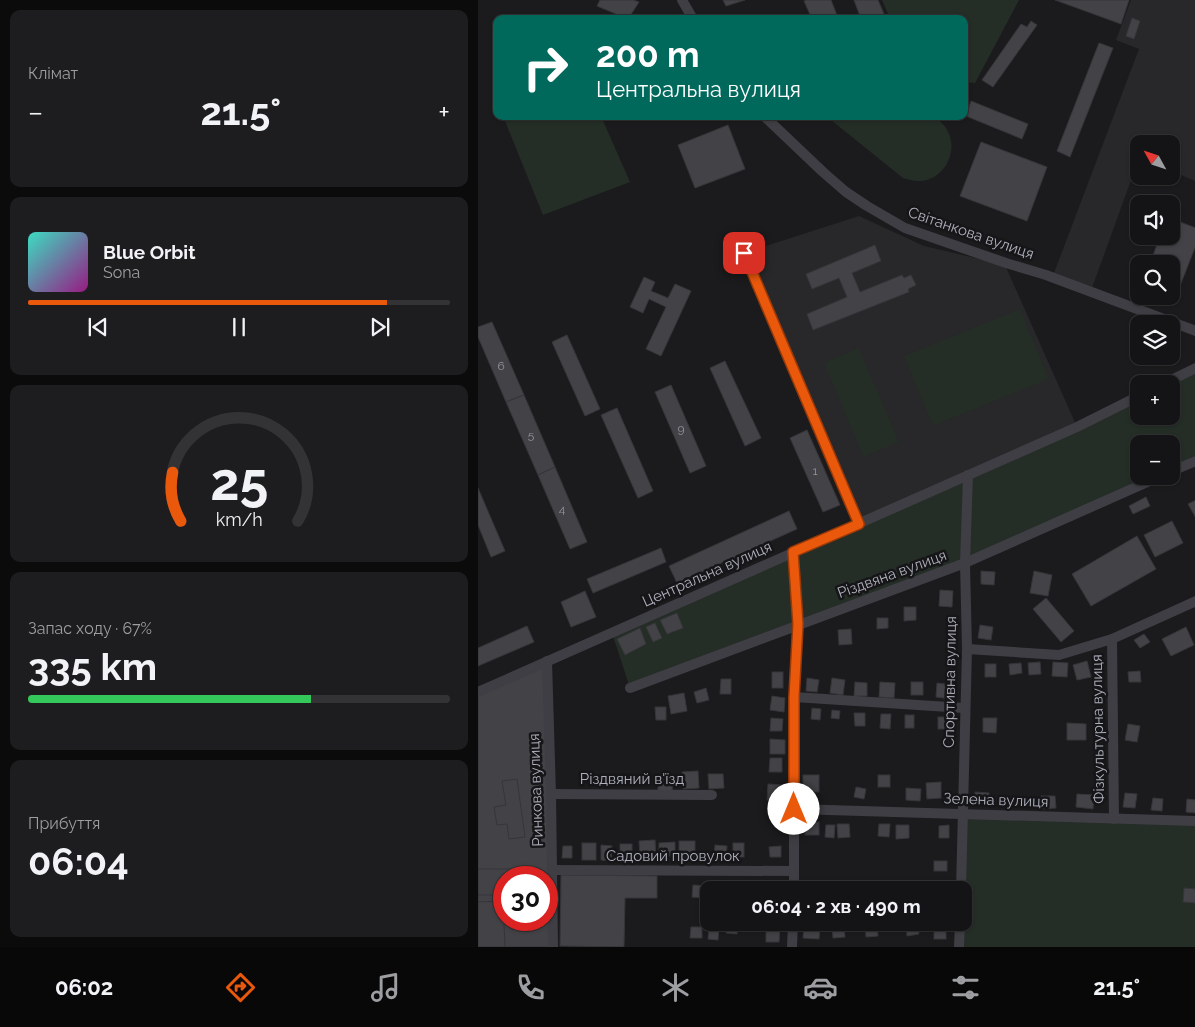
<!DOCTYPE html>
<html lang="uk">
<head>
<meta charset="utf-8">
<style>
	:root { --surface:#141416; --page:#1d1d1f; --text:#f1f3f6; --muted:#9d9ea1; --line:#333335; --accent:#ea580c }
	body { margin:0; font-family:Raleway,sans-serif; background:var(--page); color:var(--text); height:100vh; display:flex; flex-direction:column; font-size:19px; white-space:nowrap }
	* { box-sizing:border-box; margin:0 }
	p { font-size:16px; color:var(--muted) }
	.icon { flex:none; width:28px; height:28px; fill:none; stroke:currentColor; stroke-width:2; stroke-linecap:round; stroke-linejoin:round }
	.map { position:relative; flex:1; overflow:hidden }
	.drawer { display:flex; flex-direction:column; gap:10px; padding:10px; background:#0b0b0c; width:478px }
	.drawer>* { flex:none }
	.banner { position:absolute; left:15px; top:15px; width:475px; height:105px; border-radius:10px; box-shadow:0 1px 4px #0004,0 0 0 1px var(--line); background:#00695c; color:#fff; overflow:hidden }
	.needle { width:32px; rotate:310deg }
	.buttons { position:absolute; left:652px; top:135px; display:grid; gap:10px }
	.buttons a { display:grid; place-items:center; width:50px; height:50px; border-radius:10px; background:var(--surface); box-shadow:0 1px 4px #0004,0 0 0 1px var(--line); font-size:25px }
	.speed { position:absolute; left:15px; top:866px; display:flex; gap:10px; font-size:25px; font-weight:700; text-align:center }
	.speed>* { display:grid; place-content:center; width:65px; height:65px; border-radius:50%; background:var(--surface); box-shadow:0 1px 4px #0004,0 0 0 1px var(--line); line-height:1 }
	.speed .limit { border:8px solid #d22; background:#fff; color:#111 }
	.pin { position:absolute; display:grid; place-items:center; width:42px; height:42px; color:#fff; margin:-21px; border-radius:10px; box-shadow:0 2px 8px #0006 }
	.me { position:absolute; width:55px; margin:-28px; rotate:0deg; stroke-linejoin:round; filter:drop-shadow(0 0 4px #0008) }
	.turn { display:flex; align-items:center; gap:18px; height:105px; padding:0 20px; font-size:22px }
	.turn .icon { width:65px; height:65px; stroke-width:2.5 }
	.turn b { display:block; font-size:35px; line-height:42px }
	.big { font-size:38px; font-weight:700; line-height:1.1 }
	.drawer .tile { flex:1; display:flex; flex-direction:column; justify-content:center; gap:8px; min-width:0; padding:0 18px; border-radius:10px; background:var(--page) }
	.drawer .dial { align-items:center; gap:0 }
	.dial svg { height:130px; overflow:visible; fill:none; stroke:var(--line); stroke-width:7; stroke-linecap:round; text-anchor:middle }
	.dial text { fill:var(--text); stroke:none }
	.song { display:flex; align-items:center; gap:15px }
	.cover { width:60px; height:60px; border-radius:8px; background:linear-gradient(135deg,hsl(170 70% 55%),hsl(310 70% 35%)) }
	.played { height:5px; border-radius:2px; background:linear-gradient(90deg,var(--accent) 85%,var(--line) 85%) }
	.keys { display:flex; justify-content:space-around; direction:ltr }
	.heat { display:flex; justify-content:space-between; align-items:center; font-size:28px; direction:ltr }
	.charge { height:8px; border-radius:4px; background:linear-gradient(90deg,#34c759 67%,var(--line) 0) }
	.trip { position:absolute; left:222px; top:881px; width:272px; height:50px; border-radius:10px; background:var(--surface); box-shadow:0 1px 4px #0004,0 0 0 1px var(--line); font-weight:700; line-height:50px; text-align:center }
	.tabs { display:flex; height:80px; justify-content:space-around; align-items:center; background:#080809; color:var(--muted) }
	.tabs .icon { width:35px; height:35px }
	.tabs .selected { color:var(--accent) }
	.tabs b { font-size:22px; color:var(--text) }
	main { display:flex; flex:1; min-height:0 }
	.map>svg:first-child { display:block }
	.built { fill:#28272a }
	.green { fill:#252d27 }
	.building { fill:#434347; stroke:#363539; fill-rule:evenodd }
	.lines { fill:none; stroke-linecap:round; stroke-linejoin:round }
	.minor { stroke:#3e3e44; stroke-width:10 }
	.route-casing { stroke:#983908; stroke-width:12 }
	.route { stroke:#ea580c; stroke-width:9 }
	.labels { text-anchor:middle; stroke-width:5; stroke-linejoin:round; paint-order:stroke }
	.number-label { font-size:12px; fill:#93959f }
	.street-label { font-size:15px; fill:#aeb0bc; stroke:#161618 }
</style>
</head>
<body>
<main>
<section class="drawer">
<div class="tile"><p>Клімат</p>
<div class="heat"><a>−</a><b class="big">21.5°</b><a>+</a></div>
</div>
<div class="tile">
<div class="song"><i class="cover"></i><div><b>Blue Orbit</b><p>Sona</p></div></div>
<div class="played"></div>
<div class="keys"><svg class="icon" aria-label="previous" viewBox="0 0 24 24"><path d="M18 5L8 12l10 7zM5 5v14"/></svg><svg class="icon" aria-label="pause" viewBox="0 0 24 24"><path d="M8 5v14M16 5v14"/></svg><svg class="icon" aria-label="next" viewBox="0 0 24 24"><path d="M6 5l10 7-10 7zM19 5v14"/></svg></div>
</div>
<div class="tile dial"><svg viewBox="0 0 100 80">
<path d="M14 69A42 42 0 1 1 86 69"/>
<path d="M14 69A42 42 0 0 1 9 39" stroke="#ea580c"/>
<text x="50" y="56" font-size="32" font-weight="700">25</text>
<text x="50" y="72" font-size="11">km/h</text>
</svg></div>
<div class="tile"><p>Запас ходу · 67%</p><b class="big">335 km</b><div class="charge"></div></div>
<div class="tile"><p>Прибуття</p><b class="big">06:04</b></div>
</section>
<div class="map">
<svg width="718" height="947" viewBox="0 0 718 947">
	<rect width="100%" height="100%" fill="#1b1b1d"/>
	<g class="built">
		<polygon points="653,0 717,0 717,181 694,171 694,144 661,144 661,158 614,288 576,273 661,49 638,40"/>
		<polygon points="381,216 446,246 527,265 599,427 381,524 266,253"/>
	</g>
	<g class="green">
		<polygon points="404,0 541,0 497,83 486,82 486,19 406,19 410,14"/>
		<polygon points="25,116 123,116 152,182 65,215"/>
		<path d="M348 116H456C462 121 468 126 471 134 480 154 464 182 440 181 435 181 430 179 425 178Z"/>
		<polygon points="542,309 571,379 455,426 426,356"/>
		<polygon points="381,348 421,442 385,457 346,363"/>
		<polygon points="717,368 717,461 694,471 694,444 661,444 661,476 683,476 487,563 152,688 134,633 661,396 661,416 694,416 694,384"/>
		<polygon points="485,814 717,821 717,947 481,947 486,922"/>
	</g>
	<g class="building">
		<polygon points="122,0 155,0 161,2 150,19 119,6"/>
		<polygon points="245,0 267,0 248,6"/>
		<polygon points="328,0 353,0 360,18 334,19 326,1"/>
		<polygon points="376,0 400,0 406,14 393,19 383,19"/>
		<polygon points="577,0 651,0 643,24"/>
		<polygon points="654,18 662,21 656,39 648,36"/>
		<polygon points="553,21 559,25 515,87 504,80 543,24 549,27"/>
		<polygon points="621,43 635,48 592,157 579,151"/>
		<polygon points="493,101 550,124 544,139 488,116"/>
		<polygon points="250,125 267,169 217,188 200,145"/>
		<polygon points="503,142 569,167 549,221 482,196"/>
		<polygon points="694,219 718,228 718,245 696,301 682,296 694,296 694,264 672,264 682,236 694,236"/>
		<polygon points="397,245 403,261 374,273 382,292 424,275 426,278 433,275 438,285 430,289 431,292 335,330 329,314 369,297 361,278 334,289 328,274"/>
		<polygon points="166,277 177,282 173,291 190,298 197,284 213,291 183,356 168,349 188,307 171,299 165,313 152,307"/>
		<polygon points="14,322 46,395 28,402 0,337 0,327"/>
		<polygon points="89,335 122,409 107,416 74,342"/>
		<polygon points="247,361 283,438 267,446 232,368"/>
		<polygon points="193,385 228,466 212,473 177,392"/>
		<polygon points="46,395 77,467 60,475 28,402"/>
		<polygon points="139,408 175,491 160,498 123,415"/>
		<polygon points="329,430 362,505 345,512 312,438"/>
		<polygon points="77,467 109,542 92,549 60,475"/>
		<polygon points="0,488 27,551 13,557 0,525"/>
		<polygon points="668,497 672,506 655,514 651,506"/>
		<polygon points="718,500 718,518 710,504"/>
		<polygon points="311,511 319,529 199,583 191,566"/>
		<polygon points="694,521 705,543 677,557 666,535"/>
		<polygon points="659,536 678,569 613,606 594,574"/>
		<polygon points="183,548 188,562 115,593 109,579"/>
		<polygon points="503,571 517,572 516,585 503,584"/>
		<polygon points="556,571 574,575 570,596 552,593"/>
		<polygon points="462,590 475,591 474,607 461,606"/>
		<polygon points="107,591 118,617 93,627 83,602"/>
		<polygon points="568,598 596,631 583,642 555,609"/>
		<polygon points="426,607 438,607 438,620 426,621"/>
		<polygon points="199,613 205,628 189,634 182,620"/>
		<polygon points="399,618 410,618 410,628 399,629"/>
		<polygon points="177,623 184,638 175,642 168,627"/>
		<polygon points="502,625 515,627 513,640 500,638"/>
		<polygon points="49,626 56,642 0,666 0,648"/>
		<polygon points="708,627 716,645 693,656 684,639"/>
		<polygon points="162,628 168,644 147,655 139,639"/>
		<polygon points="373,629 374,644 361,645 360,630"/>
		<polygon points="666,634 672,642 662,648 656,640"/>
		<polygon points="609,661 613,677 599,680 595,665"/>
		<path d="M68 662 75 947H0V692ZM26 878H69V920H26Z"/>
		<polygon points="562,662 563,674 551,675 550,663"/>
		<polygon points="575,662 590,663 589,677 574,676"/>
		<polygon points="543,663 544,673 532,675 531,664"/>
		<rect x="507" y="664" width="11" height="13"/>
		<polygon points="662,671 663,682 651,682 650,672"/>
		<rect x="294" y="672" width="11" height="16"/>
		<polygon points="329,678 341,680 339,692 328,691"/>
		<polygon points="354,678 367,680 365,695 352,693"/>
		<polygon points="243,679 253,679 253,694 242,694"/>
		<polygon points="377,682 389,683 389,696 376,696"/>
		<polygon points="402,682 417,683 416,698 401,697"/>
		<rect x="433" y="682" width="12" height="13"/>
		<polygon points="459,683 474,685 473,699 458,697"/>
		<polygon points="228,688 231,700 219,703 216,692"/>
		<polygon points="206,693 209,711 193,714 190,696"/>
		<polygon points="294,696 307,698 306,712 292,710"/>
		<polygon points="177,707 188,707 188,720 178,720"/>
		<polygon points="334,708 343,709 342,720 333,719"/>
		<polygon points="354,710 362,711 361,719 353,718"/>
		<polygon points="376,713 387,713 387,726 377,726"/>
		<polygon points="403,714 413,714 412,729 402,728"/>
		<rect x="427" y="715" width="9" height="13"/>
		<rect x="460" y="717" width="12" height="12"/>
		<polygon points="293,718 305,719 304,731 292,731"/>
		<polygon points="505,718 519,718 518,733 505,732"/>
		<polygon points="589,723 608,724 608,740 589,740"/>
		<polygon points="650,724 662,726 659,742 647,740"/>
		<polygon points="292,739 307,740 307,754 292,754"/>
		<polygon points="292,758 304,758 304,772 291,772"/>
		<polygon points="220,771 221,788 205,789 204,772"/>
		<polygon points="230,774 245,774 246,788 231,789"/>
		<rect x="325" y="775" width="16" height="17"/>
		<rect x="400" y="775" width="12" height="12"/>
		<polygon points="180,777 195,777 194,793 180,793"/>
		<polygon points="39,779 47,837 31,839 29,824 19,825 16,807 28,805 24,781"/>
		<polygon points="463,782 463,798 449,799 448,783"/>
		<polygon points="290,784 305,785 304,801 289,800"/>
		<polygon points="378,787 388,789 386,799 376,797"/>
		<polygon points="428,788 443,789 442,801 428,800"/>
		<polygon points="497,792 511,793 511,806 497,805"/>
		<polygon points="647,793 659,794 657,808 645,807"/>
		<polygon points="599,794 616,795 615,809 598,807"/>
		<polygon points="563,796 577,796 578,808 563,809"/>
		<polygon points="675,798 685,799 684,811 673,810"/>
		<polygon points="709,799 718,800 718,813 708,812"/>
		<rect x="327" y="822" width="14" height="13"/>
		<polygon points="359,824 371,824 372,837 360,838"/>
		<polygon points="401,824 412,824 411,837 400,836"/>
		<polygon points="348,825 357,825 356,838 347,837"/>
		<polygon points="418,825 431,825 431,838 418,839"/>
		<polygon points="471,825 471,838 461,838 461,826"/>
		<polygon points="177,840 178,858 162,858 161,841"/>
		<rect x="201" y="841" width="16" height="17"/>
		<polygon points="197,842 197,856 181,856 181,843"/>
		<rect x="104" y="843" width="14" height="17"/>
		<rect x="255" y="843" width="11" height="14"/>
		<rect x="142" y="844" width="12" height="16"/>
		<polygon points="123,845 134,846 133,861 123,860"/>
		<polygon points="237,845 249,846 248,858 236,857"/>
		<polygon points="85,846 94,846 94,858 84,858"/>
		<polygon points="303,846 303,857 292,857 291,847"/>
		<rect x="456" y="861" width="13" height="10"/>
		<polygon points="0,869 46,869 46,878 26,878 26,895 0,895"/>
		<polygon points="83,875 179,876 179,898 147,898 146,947 82,946"/>
		<polygon points="215,885 228,886 227,898 214,897"/>
		<polygon points="706,888 718,889 718,903 705,902"/>
		<polygon points="25,901 27,947 0,947 0,902"/>
		<polygon points="249,922 260,922 259,934 248,933"/>
		<polygon points="440,922 441,934 429,936 428,923"/>
		<polygon points="326,924 342,925 341,939 325,938"/>
		<polygon points="366,924 367,937 355,938 354,925"/>
		<polygon points="399,925 400,936 388,937 387,926"/>
		<polygon points="213,927 224,927 224,938 212,938"/>
		<polygon points="288,927 302,927 301,942 288,942"/>
		<polygon points="231,928 241,928 240,940 230,939"/>
		<rect x="456" y="928" width="12" height="11"/>
	</g>
	<g class="lines">
		<g class="minor">
			<polyline points="204,0 215,19"/>
			<polyline points="286,116 345,172 368,192 389,206 427,228 528,263 568,275 718,331"/>
			<polyline points="266,253 381,524"/>
			<polyline points="685,384 718,368"/>
			<polyline points="694,471 718,461"/>
			<polyline points="315,552 320,624 316,697 316,890"/>
			<polyline points="634,639 636,819"/>
			<polyline points="489,649 581,655 634,639 718,601"/>
			<polyline points="69,661 73,794 75,947"/>
			<polyline points="152,688 487,563 683,476"/>
			<polyline points="0,692 599,427 661,396"/>
			<polyline points="316,697 486,708"/>
			<polyline points="73,794 234,795"/>
			<polyline points="317,809 718,821"/>
			<polyline points="75,870 316,871"/>
			<polyline points="483,890 489,649 487,563 490,475"/>
			<polyline points="314,947 315,922"/>
			<polyline points="481,947 482,922"/>
		</g>
	</g>
	<g class="lines">
		<g class="route-casing">
			<polyline id="route" points="266,253 381,524 315,552 320,624 316,697 316,809"/>
		</g>
		<use href="#route" class="route"/>
	</g>
	<g class="labels">
		<g class="number-label">
			<text x="23" y="370">6</text>
			<text x="203" y="433">9</text>
			<text x="53" y="439">5</text>
			<text x="337" y="475">1</text>
			<text x="84" y="513">4</text>
		</g>
		<g class="street-label">
			<text transform="translate(493 233) rotate(19)" y="5">Світанкова вулиця</text>
			<text transform="translate(229 574) rotate(-24)" y="5">Центральна вулиця</text>
			<text transform="translate(414 574) rotate(-20)" y="5">Різдвяна вулиця</text>
			<text transform="translate(472 682) rotate(-89)" y="5">Спортивна вулиця</text>
			<text transform="translate(620 729) rotate(-91)" y="5">Фізкультурна вулиця</text>
			<text x="154" y="784">Різдвяний в'їзд</text>
			<text transform="translate(58 790) rotate(-92)" y="5">Ринкова вулиця</text>
			<text transform="translate(518 800) rotate(2)" y="5">Зелена вулиця</text>
			<text x="195" y="861">Садовий провулок</text>
		</g>
	</g>
</svg>
<div class="buttons">
<a><svg class="needle" viewBox="-14 -14 28 28"><path d="M0-13l5 13h-10z" fill="#e53935"/><path d="M0 13l5-13h-10z" fill="#9d9ea1"/></svg></a>
<a><svg class="icon" aria-label="sound" viewBox="0 0 24 24"><path d="M4 9h4l5-4v14l-5-4H4zM17 9q2 3 0 6"/></svg></a>
<a><svg class="icon" aria-label="search" viewBox="0 0 24 24"><circle cx="10" cy="10" r="6"/><path d="M15 15l6 6"/></svg></a>
<a><svg class="icon" aria-label="layers" viewBox="0 0 24 24"><path d="M12 4l9 5-9 5-9-5zM3 14l9 5 9-5"/></svg></a>
<a>+</a>
<a>−</a>
</div>
<div class="speed"><div class="limit">30</div></div>
<div class="pin" style="left:266px;top:253px;background:#d93025"><svg class="icon" aria-label="arrive" viewBox="0 0 24 24"><path d="M6 21V4h12l-3 4 3 4H6"/></svg></div>
<svg class="me" style="left:316px;top:809px" viewBox="-20 -20 40 40"><circle r="19" fill="#fff"/><path d="M0-13L10 11 0 6-10 11z" fill="#ea580c"/></svg>
<div class="trip">06:04 · 2 хв · 490 m</div>
<div class="banner">
<div class="turn"><svg class="icon" aria-label="right" viewBox="0 0 24 24"><path d="M7 20v-9h11M14 6l5 5-5 5"/></svg><div><b>200 m</b>Центральна вулиця</div></div>
</div>
</div>
</main>
<nav class="tabs">
<b>06:02</b>
<svg class="icon selected" aria-label="directions" viewBox="0 0 24 24"><path d="M12 3l9 9-9 9-9-9zM9 14v-3h6M13 9l2 2-2 2"/></svg>
<svg class="icon" aria-label="music" viewBox="0 0 24 24"><path d="M9 18V5l10-2v13"/><circle cx="6" cy="18" r="3"/><circle cx="16" cy="16" r="3"/></svg>
<svg class="icon" aria-label="phone" viewBox="0 0 24 24"><path d="M5 4h4l2 5-3 2q2 4 5 5l2-3 5 2v4C11 20 4 13 5 4z"/></svg>
<svg class="icon" aria-label="climate" viewBox="0 0 24 24"><path d="M12 3v18M4 7l16 10M4 17L20 7"/></svg>
<svg class="icon" aria-label="car" viewBox="0 0 24 24"><path d="M5 17H2v-5l4-1 3-4h7l3 4 3 1v5h-3M9 17h6M6 11h13"/><circle cx="7" cy="17" r="2"/><circle cx="17" cy="17" r="2"/></svg>
<svg class="icon" aria-label="filters" viewBox="0 0 24 24"><path d="M4 7h16M4 17h16"/><circle cx="9" cy="7" r="2"/><circle cx="15" cy="17" r="2"/></svg>
<b>21.5°</b>
</nav>
</body>
</html>
